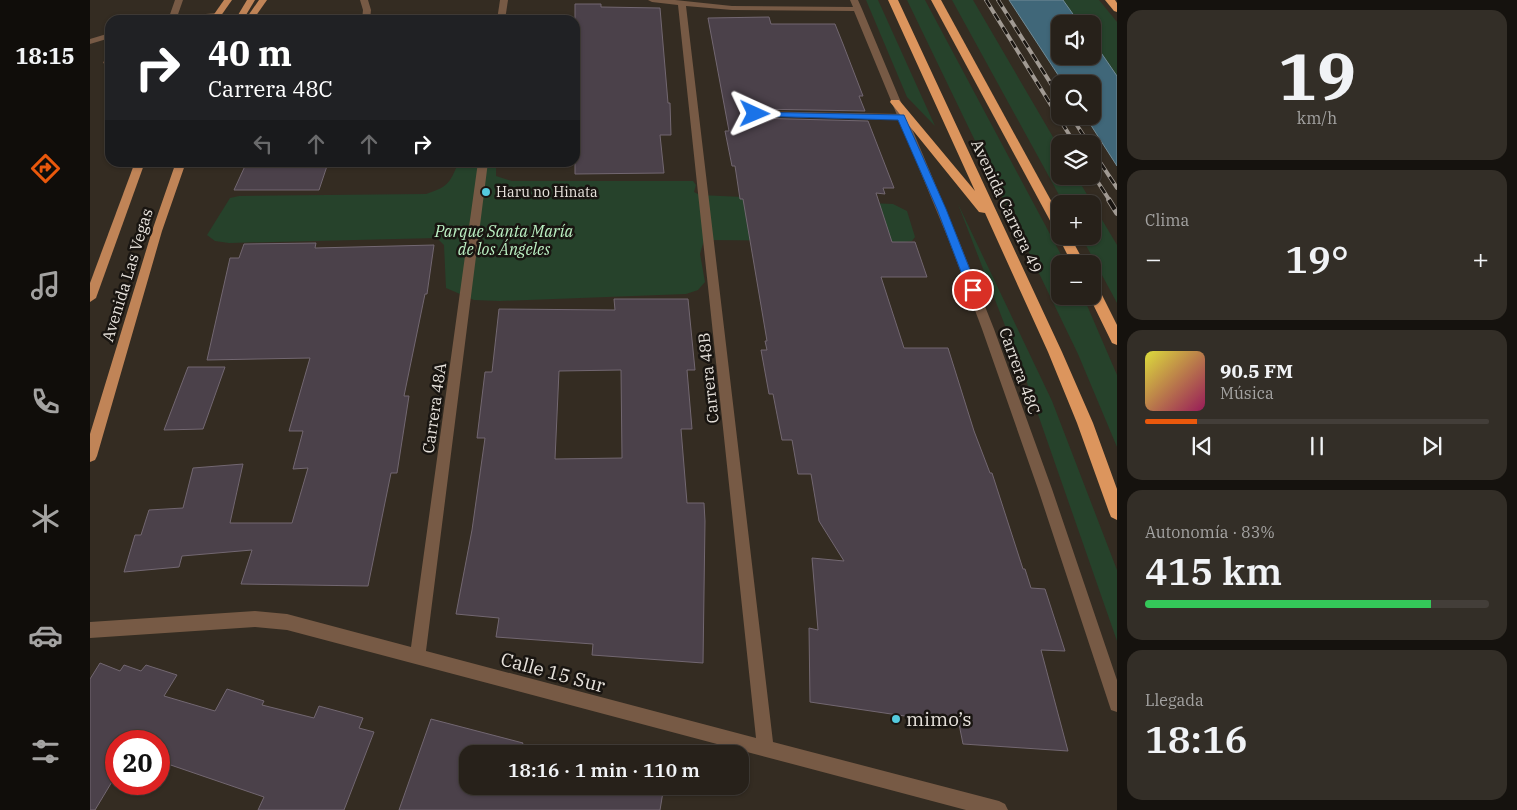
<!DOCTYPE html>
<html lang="es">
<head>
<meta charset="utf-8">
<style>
	:root { --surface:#27211a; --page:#332e27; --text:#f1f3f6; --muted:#a4a3a2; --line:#433e39; --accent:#ea580c }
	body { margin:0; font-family:"IBM Plex Serif",serif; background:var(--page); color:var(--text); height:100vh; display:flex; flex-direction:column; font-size:19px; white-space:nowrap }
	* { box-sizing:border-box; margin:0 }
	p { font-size:16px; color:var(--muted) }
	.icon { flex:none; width:28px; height:28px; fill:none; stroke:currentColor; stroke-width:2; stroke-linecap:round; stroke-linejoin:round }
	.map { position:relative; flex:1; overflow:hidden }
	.details { display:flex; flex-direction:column; gap:10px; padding:10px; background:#15120e; width:400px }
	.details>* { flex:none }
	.banner { position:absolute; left:15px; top:15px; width:475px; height:152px; border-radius:15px; box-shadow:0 1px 4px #0004,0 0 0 1px var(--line); background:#202124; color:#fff; overflow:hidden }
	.controls { position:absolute; left:961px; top:15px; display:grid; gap:10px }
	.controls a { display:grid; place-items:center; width:50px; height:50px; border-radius:10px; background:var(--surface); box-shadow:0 1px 4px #0004,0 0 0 1px var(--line); font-size:25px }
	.speed { position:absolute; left:15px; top:730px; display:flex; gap:10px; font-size:25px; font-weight:700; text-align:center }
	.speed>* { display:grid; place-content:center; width:65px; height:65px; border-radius:50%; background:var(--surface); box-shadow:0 1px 4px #0004,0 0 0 1px var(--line); line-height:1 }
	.speed .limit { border:8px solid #d22; background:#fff; color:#111 }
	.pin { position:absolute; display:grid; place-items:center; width:42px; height:42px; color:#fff; margin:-21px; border:2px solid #fff; border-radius:50%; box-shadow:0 1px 5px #0007 }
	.me { position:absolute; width:55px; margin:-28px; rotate:91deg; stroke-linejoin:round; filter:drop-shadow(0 0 4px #0008) }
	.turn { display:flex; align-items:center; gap:18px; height:105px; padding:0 20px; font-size:22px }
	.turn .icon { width:65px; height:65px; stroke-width:2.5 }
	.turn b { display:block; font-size:35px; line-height:42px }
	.lanes { display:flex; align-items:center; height:48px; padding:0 20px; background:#0003; justify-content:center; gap:25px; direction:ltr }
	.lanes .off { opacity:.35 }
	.big { font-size:38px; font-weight:600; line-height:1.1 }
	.details .card { flex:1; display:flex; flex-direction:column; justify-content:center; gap:8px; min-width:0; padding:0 18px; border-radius:15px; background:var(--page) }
	.details .dial { align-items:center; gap:0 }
	.dial b { font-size:65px; line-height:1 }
	.song { display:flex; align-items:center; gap:15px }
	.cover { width:60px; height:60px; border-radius:8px; background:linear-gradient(135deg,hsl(60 70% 55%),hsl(330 70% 35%)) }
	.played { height:5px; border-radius:2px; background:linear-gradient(90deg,var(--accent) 15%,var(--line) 15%) }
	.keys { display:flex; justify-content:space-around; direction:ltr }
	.heat { display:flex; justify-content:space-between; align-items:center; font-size:28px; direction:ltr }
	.charge { height:8px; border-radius:4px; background:linear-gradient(90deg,#34c759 83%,var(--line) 0) }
	.trip { position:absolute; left:369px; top:745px; width:290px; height:50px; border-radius:15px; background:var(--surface); box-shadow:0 1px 4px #0004,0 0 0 1px var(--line); font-weight:600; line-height:50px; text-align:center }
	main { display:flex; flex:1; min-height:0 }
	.menu { display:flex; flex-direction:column; width:90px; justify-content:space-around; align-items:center; background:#100d0a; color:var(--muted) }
	.menu .icon { width:35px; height:35px }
	.menu .active { color:var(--accent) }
	.menu b { font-size:22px; color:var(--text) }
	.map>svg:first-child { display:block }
	.green { fill:#26422b }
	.water { fill:#406779; stroke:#728c97 }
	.building { fill:#4b414a; stroke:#726771; fill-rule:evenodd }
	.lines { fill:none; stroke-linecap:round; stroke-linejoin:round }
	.lane { fill:#775a45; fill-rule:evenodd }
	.street { fill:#775a45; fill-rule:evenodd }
	.primary { fill:#c08457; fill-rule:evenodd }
	.highway { fill:#dc955d; fill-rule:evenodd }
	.rail-far1-casing { stroke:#a19a93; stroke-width:4 }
	.rail-casing { stroke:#a19a93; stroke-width:5.5 }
	.rail-far1 { stroke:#191511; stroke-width:2.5; stroke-dasharray:8; stroke-linecap:butt }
	.rail { stroke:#191511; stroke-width:4; stroke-dasharray:11; stroke-linecap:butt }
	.route { fill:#1a73e8; stroke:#114b97 }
	.poi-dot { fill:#54cade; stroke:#191511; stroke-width:2 }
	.labels { text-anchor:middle; stroke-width:5; stroke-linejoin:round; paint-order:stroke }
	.far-poi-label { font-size:14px; fill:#e7e2dc; stroke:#191511; text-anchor:start }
	.street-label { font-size:16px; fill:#e7e2dc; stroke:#191511 }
	.park-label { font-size:16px; font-style:italic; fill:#bbf0c3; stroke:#191511 }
	.near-street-label { font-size:19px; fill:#e7e2dc; stroke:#191511 }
	.near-poi-label { font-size:19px; fill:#e7e2dc; stroke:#191511; text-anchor:start }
</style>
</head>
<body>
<main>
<nav class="menu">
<b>18:15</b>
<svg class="icon active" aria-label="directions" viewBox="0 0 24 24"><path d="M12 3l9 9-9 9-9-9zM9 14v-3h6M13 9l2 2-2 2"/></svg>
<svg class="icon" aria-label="music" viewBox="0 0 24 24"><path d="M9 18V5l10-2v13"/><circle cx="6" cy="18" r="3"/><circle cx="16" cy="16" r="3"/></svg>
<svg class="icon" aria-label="phone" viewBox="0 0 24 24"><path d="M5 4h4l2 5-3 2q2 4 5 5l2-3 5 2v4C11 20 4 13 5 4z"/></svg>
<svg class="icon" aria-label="climate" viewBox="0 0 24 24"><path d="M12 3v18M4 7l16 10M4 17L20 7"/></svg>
<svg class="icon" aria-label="car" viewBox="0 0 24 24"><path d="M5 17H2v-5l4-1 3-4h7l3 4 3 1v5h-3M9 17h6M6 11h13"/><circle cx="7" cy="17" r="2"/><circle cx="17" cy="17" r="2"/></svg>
<svg class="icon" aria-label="filters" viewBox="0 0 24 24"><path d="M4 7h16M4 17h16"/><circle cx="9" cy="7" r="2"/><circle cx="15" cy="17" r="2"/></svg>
</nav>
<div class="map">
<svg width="1027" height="810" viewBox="0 0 1027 810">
	<rect width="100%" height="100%" fill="#342c22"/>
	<g class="green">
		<polygon points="776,0 788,0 845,126 817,97"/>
		<polygon points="817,0 835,0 976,264 970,264 970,296 993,296 1027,375 1027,447 988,354"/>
		<polygon points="862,0 883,0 970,149 970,176 986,176 1027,245 1027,303 991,236 1002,236 1002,204 974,204"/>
		<polygon points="973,0 1009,0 1027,22 1027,76 1003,41 1002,24 990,24"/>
		<path d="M406 162V176L422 181H603L606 185 604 192 610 195 803 204 817 211 825 237 822 241 814 242 614 240 610 254 615 282 608 290 596 294 410 301 384 300 356 288 354 245 347 238 139 243 125 241 117 235 140 198 149 196 336 194C357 187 360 184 368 163Z"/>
		<polygon points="868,204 962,401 1027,570 1027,641 936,380"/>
	</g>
	<polygon class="water" points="919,0 973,0 990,24 970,24 970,56 1002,56 1003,41 1027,76 1027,166 995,116 1002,116 1002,84 974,84"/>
	<g class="building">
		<polygon points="485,4 511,4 511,7 570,8 578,103 580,103 581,135 570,135 574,173 485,174"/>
		<polygon points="679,17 681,24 745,24 753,44 773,96 769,96 775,111 665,109 660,111 660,116 662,118 778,121 804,188 793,188 795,194 786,193 802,242 825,242 837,277 791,277 814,348 858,348 884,431 900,473 902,473 933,569 935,569 941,588 955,589 975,651 951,650 978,751 873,744 869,724 720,702 719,628 728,630 722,558 754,561 729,521 721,474 708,474 702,440 692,440 683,394 679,394 671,350 677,350 675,341 677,341 653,199 650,199 645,166 642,166 635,131 639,131 618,18"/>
		<polygon points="155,166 237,166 229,190 144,190"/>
		<polygon points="226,243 225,248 344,245 337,294 335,294 314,396 319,396 307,473 301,473 278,586 151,584 162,550 92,556 89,567 34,572 45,535 51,535 59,510 93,508 103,468 153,464 140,523 202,523 218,468 203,469 213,431 199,431 220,358 117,360 140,258 149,258 154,244"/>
		<path d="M524 299H598L605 370H597L602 429H591L597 503H614L615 521 613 663 502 655 503 644 406 637 409 618 366 614 382 530 395 438H387L395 372H402L409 309 525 310ZM531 370 532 458 465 459 469 371Z"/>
		<polygon points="98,367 135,367 113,429 74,430"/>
		<polygon points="10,663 30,671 34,665 51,671 56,665 87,675 74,696 125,711 137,689 174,701 172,705 224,718 229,706 273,718 269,728 284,732 254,810 168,810 174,797 69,761 69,741 26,741 26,775 5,810 0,810 0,679"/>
		<polygon points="341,719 433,743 431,748 457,754 378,754 378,786 574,786 570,810 309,810"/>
	</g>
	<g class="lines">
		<g class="lane">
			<polygon points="85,0 93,0 86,20 78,20"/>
			<polygon points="270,0 278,0 281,10 280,20 272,20 273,10"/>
			<polygon points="20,60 20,66 13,63 14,61"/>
			<polygon points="665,111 812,114 817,117 812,120 662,116 662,112"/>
		</g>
		<g class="street">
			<polygon points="410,0 418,0 415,20 407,20"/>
			<polygon points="558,0 585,0 642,6 763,7 760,0 768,0 772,9 869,241 904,329 962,489 1027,680 1027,712 1021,710 1019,704 948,489 892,329 859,241 764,11 642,10 596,6 683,742 909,801 915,804 918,810 876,810 197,630 165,627 0,638 0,622 165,611 197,614 321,647 388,162 398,162 336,651 666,738 588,5 562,2"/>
			<polygon points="127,13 131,15 130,17 97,20 66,20 70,18"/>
			<polygon points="20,33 20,38 0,44 0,39"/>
		</g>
		<g class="primary">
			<polygon points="134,0 142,0 128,20 120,20"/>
			<polygon points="157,0 165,0 153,20 145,20"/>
			<polygon points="169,0 177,0 163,20 155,20"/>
			<polygon points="45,162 55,162 6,298 0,302 0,283"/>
			<polygon points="86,162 96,162 72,231 7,456 5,460 0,462 0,434 62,231"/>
		</g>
		<g class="highway">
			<polygon points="798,0 808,0 972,352 1003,423 1027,489 1027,520 1021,517 1019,512 987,423 958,352 895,213 889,212 800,102 801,100 809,100 885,191"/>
			<polygon points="841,0 851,0 970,217 970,232 964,228"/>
			<polygon points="1015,0 1025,0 1027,3 1027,12 1024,11"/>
			<polygon points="970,233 970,236 980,236 995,264 982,264 968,236"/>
			<polygon points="1002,284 1007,285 1027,325 1027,345 1022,343 999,296 1002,296"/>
		</g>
		<g class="rail-far1-casing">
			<g id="rail-far1">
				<polyline points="896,0 985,144"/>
				<polyline points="908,0 970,98"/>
				<polyline points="981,116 999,144"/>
				<polyline points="1002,150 1027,188"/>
				<polyline points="1002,173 1020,201"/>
			</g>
		</g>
		<g class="rail-casing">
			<polyline id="rail" points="1019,200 1027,213"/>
		</g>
		<use href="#rail-far1" class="rail-far1"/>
		<use href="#rail" class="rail"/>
	</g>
	<polygon class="route" points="662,112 814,115 856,209 888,290 887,293 883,294 878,290 847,209 808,120 665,116 662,116"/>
	<g class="poi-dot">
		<circle cx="396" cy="192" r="5"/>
		<circle cx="806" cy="719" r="5"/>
	</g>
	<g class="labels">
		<g class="far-poi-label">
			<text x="406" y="197">Haru no Hinata</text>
		</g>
		<g class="street-label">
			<text transform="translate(917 206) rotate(65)" y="6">Avenida Carrera 49</text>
			<text transform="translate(37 275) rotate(-73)" y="6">Avenida Las Vegas</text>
			<text transform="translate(930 371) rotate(70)" y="6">Carrera 48C</text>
			<text transform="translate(618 378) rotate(-96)" y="6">Carrera 48B</text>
			<text transform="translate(344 408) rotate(-82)" y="6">Carrera 48A</text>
		</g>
		<g class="park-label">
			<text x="414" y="237">Parque Santa María<tspan x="414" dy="18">de los Ángeles</tspan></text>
		</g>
		<g class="near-street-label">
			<text transform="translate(463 672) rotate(15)" y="7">Calle 15 Sur</text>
		</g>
		<g class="near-poi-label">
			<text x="816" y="726">mimo’s</text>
		</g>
	</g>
</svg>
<div class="controls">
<a><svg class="icon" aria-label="sound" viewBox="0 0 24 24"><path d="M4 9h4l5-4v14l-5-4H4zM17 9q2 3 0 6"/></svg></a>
<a><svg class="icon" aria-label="search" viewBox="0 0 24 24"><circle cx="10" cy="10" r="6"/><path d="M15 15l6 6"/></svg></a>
<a><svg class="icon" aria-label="layers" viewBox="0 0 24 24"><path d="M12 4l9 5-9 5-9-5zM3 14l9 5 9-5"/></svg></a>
<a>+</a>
<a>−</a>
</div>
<div class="speed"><div class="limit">20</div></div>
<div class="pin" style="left:883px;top:290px;background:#d93025"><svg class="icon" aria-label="arrive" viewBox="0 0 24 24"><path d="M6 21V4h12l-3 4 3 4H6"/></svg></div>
<svg class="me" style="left:665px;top:114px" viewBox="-20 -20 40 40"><path d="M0-17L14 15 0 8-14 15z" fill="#1a73e8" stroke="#fff" stroke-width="4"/></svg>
<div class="trip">18:16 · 1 min · 110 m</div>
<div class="banner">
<div class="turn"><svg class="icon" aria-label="right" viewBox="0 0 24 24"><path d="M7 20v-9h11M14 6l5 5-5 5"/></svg><div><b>40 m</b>Carrera 48C</div></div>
<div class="lanes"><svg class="icon off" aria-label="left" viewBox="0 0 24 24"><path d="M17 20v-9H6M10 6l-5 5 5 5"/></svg><svg class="icon off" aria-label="ahead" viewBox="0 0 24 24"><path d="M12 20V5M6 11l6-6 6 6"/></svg><svg class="icon off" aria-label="ahead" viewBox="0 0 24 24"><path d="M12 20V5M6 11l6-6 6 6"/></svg><svg class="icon" aria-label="right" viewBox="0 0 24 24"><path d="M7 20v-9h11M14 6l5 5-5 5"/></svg></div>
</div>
</div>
<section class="details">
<div class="card dial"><b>19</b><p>km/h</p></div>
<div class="card"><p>Clima</p>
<div class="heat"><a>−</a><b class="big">19°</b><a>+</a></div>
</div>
<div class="card">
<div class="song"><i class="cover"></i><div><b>90.5 FM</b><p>Música</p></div></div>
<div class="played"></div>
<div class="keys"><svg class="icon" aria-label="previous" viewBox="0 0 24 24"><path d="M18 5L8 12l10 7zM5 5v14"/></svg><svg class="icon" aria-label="pause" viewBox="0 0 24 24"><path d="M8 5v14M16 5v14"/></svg><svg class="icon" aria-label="next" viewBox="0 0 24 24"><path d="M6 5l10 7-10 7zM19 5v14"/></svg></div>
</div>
<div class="card"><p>Autonomía · 83%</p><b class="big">415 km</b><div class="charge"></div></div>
<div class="card"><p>Llegada</p><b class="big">18:16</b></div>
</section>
</main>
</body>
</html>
